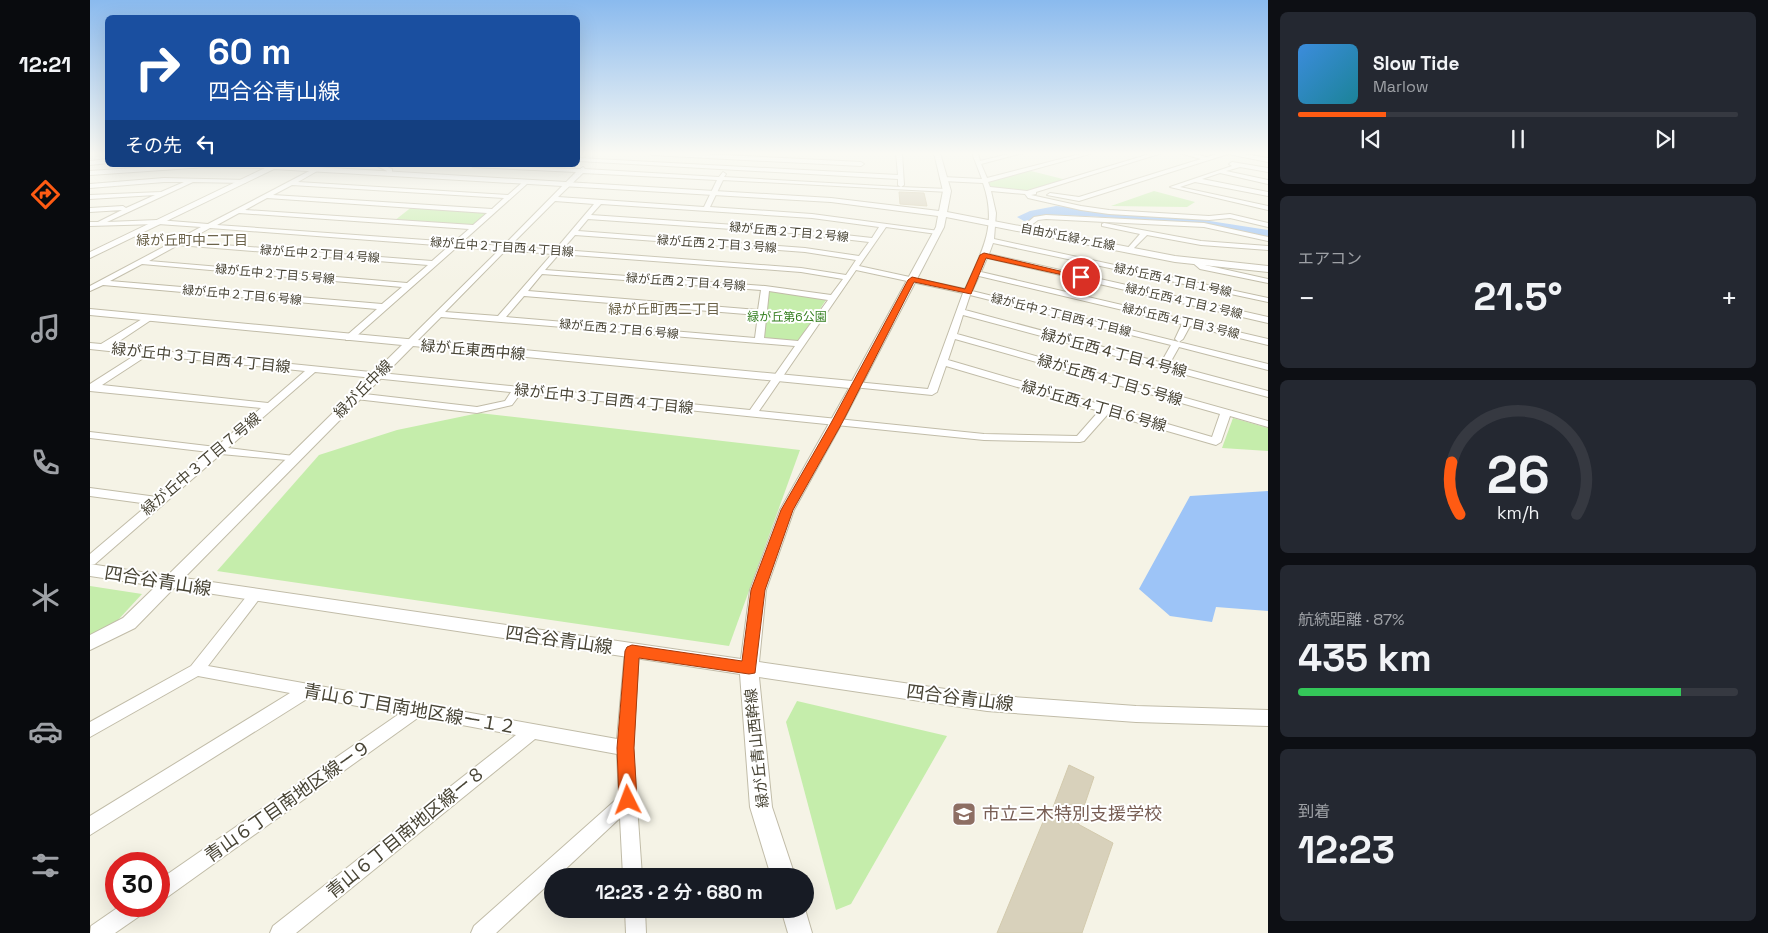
<!DOCTYPE html>
<html lang="ja">
<head>
<meta charset="utf-8">
<style>
	:root { --surface:#171b24; --page:#242831; --text:#f1f3f6; --muted:#9ea1a6; --line:#363941; --accent:#ff5b13 }
	body { margin:0; font-family:"Space Grotesk","Noto Sans JP",sans-serif; background:var(--page); color:var(--text); height:100vh; display:flex; flex-direction:column; font-size:19px; white-space:nowrap }
	* { box-sizing:border-box; margin:0 }
	p { font-size:16px; color:var(--muted) }
	.icon { flex:none; width:28px; height:28px; fill:none; stroke:currentColor; stroke-width:2; stroke-linecap:round; stroke-linejoin:round }
	.map { position:relative; flex:1; overflow:hidden }
	.sheet { display:flex; flex-direction:column; gap:12px; padding:12px; background:#0d0f14; width:500px }
	.sheet>* { flex:none }
	.top-card { position:absolute; left:15px; top:15px; width:475px; height:152px; border-radius:8px; box-shadow:0 5px 20px #0002; background:#1a4fa0; color:#fff; overflow:hidden }
	.speed { position:absolute; left:15px; top:852px; display:flex; gap:10px; font-size:25px; font-weight:700; text-align:center }
	.speed>* { display:grid; place-content:center; width:65px; height:65px; border-radius:50%; background:var(--surface); box-shadow:0 5px 20px #0002; line-height:1 }
	.speed .limit { border:8px solid #d22; background:#fff; color:#111 }
	.pin { position:absolute; display:grid; place-items:center; width:42px; height:42px; color:#fff; margin:-21px; border:2px solid #fff; border-radius:50%; box-shadow:0 1px 5px #0007 }
	.me { position:absolute; width:55px; margin:-28px; rotate:357deg; stroke-linejoin:round; filter:drop-shadow(0 0 4px #0008) }
	.turn { display:flex; align-items:center; gap:18px; height:105px; padding:0 20px; font-size:22px }
	.turn .icon { width:65px; height:65px; stroke-width:2.5 }
	.turn b { display:block; font-size:35px; line-height:42px }
	.then { display:flex; align-items:center; height:48px; padding:0 20px; background:#0003; gap:10px; font-size:19px }
	.big { font-size:38px; font-weight:600; line-height:1.1 }
	.sheet .tile { flex:1; display:flex; flex-direction:column; justify-content:center; gap:8px; min-width:0; padding:0 18px; border-radius:8px; background:var(--page) }
	.sheet .dial { align-items:center; gap:0 }
	.dial svg { height:130px; overflow:visible; fill:none; stroke:var(--line); stroke-width:7; stroke-linecap:round; text-anchor:middle }
	.dial text { fill:var(--text); stroke:none }
	.song { display:flex; align-items:center; gap:15px }
	.cover { width:60px; height:60px; border-radius:8px; background:linear-gradient(135deg,hsl(210 70% 55%),hsl(190 70% 35%)) }
	.played { height:5px; border-radius:2px; background:linear-gradient(90deg,var(--accent) 20%,var(--line) 20%) }
	.keys { display:flex; justify-content:space-around; direction:ltr }
	.heat { display:flex; justify-content:space-between; align-items:center; font-size:28px; direction:ltr }
	.charge { height:8px; border-radius:4px; background:linear-gradient(90deg,#34c759 87%,var(--line) 0) }
	.trip { position:absolute; left:454px; top:868px; width:270px; height:50px; border-radius:25px; background:var(--surface); box-shadow:0 5px 20px #0002; font-weight:600; line-height:50px; text-align:center }
	main { display:flex; flex:1; min-height:0 }
	.dock { display:flex; flex-direction:column; width:90px; justify-content:space-around; align-items:center; background:#090b0e; color:var(--muted) }
	.dock .icon { width:35px; height:35px }
	.dock .on { color:var(--accent) }
	.dock b { font-size:22px; color:var(--text) }
	.map>svg:first-child { display:block }
	.green { fill:#c5edab }
	.water { fill:#9dc4f7 }
	.lines { fill:none; stroke-linecap:round; stroke-linejoin:round }
	.river { fill:#9dc4f7; fill-rule:evenodd }
	.building { fill:#d8d1bb; stroke:#d3caad }
	.minor-casing { stroke:#c1bca8; stroke-width:2 }
	.tertiary-casing { stroke:#c1bca8; stroke-width:2 }
	.minor { fill:#fff; fill-rule:evenodd }
	.tertiary { fill:#fff; fill-rule:evenodd }
	.route { fill:#ff5b13; stroke:#a63b0c }
	.labels { text-anchor:middle; stroke-width:4; stroke-linejoin:round; paint-order:stroke }
	.far-street-label { font-size:12px; fill:#484435; stroke:#fff }
	.far-park-label { font-size:12px; fill:#378022; stroke:#fff }
	.far-neighbourhood-label { font-size:14px; fill:#6c644b; stroke:#fff }
	.street-label { font-size:15px; fill:#484435; stroke:#fff }
	.near-street-label { font-size:18px; fill:#484435; stroke:#fff }
	.near-education-label { font-size:18px; fill:#785e54; stroke:#fff; text-anchor:start }
</style>
</head>
<body>
<main>
<nav class="dock">
<b>12:21</b>
<svg class="icon on" aria-label="directions" viewBox="0 0 24 24"><path d="M12 3l9 9-9 9-9-9zM9 14v-3h6M13 9l2 2-2 2"/></svg>
<svg class="icon" aria-label="music" viewBox="0 0 24 24"><path d="M9 18V5l10-2v13"/><circle cx="6" cy="18" r="3"/><circle cx="16" cy="16" r="3"/></svg>
<svg class="icon" aria-label="phone" viewBox="0 0 24 24"><path d="M5 4h4l2 5-3 2q2 4 5 5l2-3 5 2v4C11 20 4 13 5 4z"/></svg>
<svg class="icon" aria-label="climate" viewBox="0 0 24 24"><path d="M12 3v18M4 7l16 10M4 17L20 7"/></svg>
<svg class="icon" aria-label="car" viewBox="0 0 24 24"><path d="M5 17H2v-5l4-1 3-4h7l3 4 3 1v5h-3M9 17h6M6 11h13"/><circle cx="7" cy="17" r="2"/><circle cx="17" cy="17" r="2"/></svg>
<svg class="icon" aria-label="filters" viewBox="0 0 24 24"><path d="M4 7h16M4 17h16"/><circle cx="9" cy="7" r="2"/><circle cx="15" cy="17" r="2"/></svg>
</nav>
<div class="map">
<svg width="1178" height="933" viewBox="0 0 1178 933">
	<rect width="100%" height="100%" fill="#f5f3e6"/>
	<g class="green">
		<polygon points="937,170 977,180 938,192 901,189 894,181"/>
		<polygon points="1064,191 1105,202 1097,207 1021,206"/>
		<polygon points="323,206 402,211 384,227 304,221"/>
		<polygon points="680,291 736,300 708,341 672,338 677,292"/>
		<polygon points="389,413 710,450 639,646 127,571 229,455 307,430"/>
		<polygon points="1143,418 1178,428 1178,451 1132,448"/>
		<polygon points="0,586 52,594 28,620 0,635"/>
		<polygon points="707,701 857,736 761,904 746,910 696,722"/>
	</g>
	<polygon class="water" points="1178,491 1178,611 1126,607 1122,622 1080,616 1049,589 1100,496"/>
	<g class="lines">
		<path class="river" d="M966 206 1081 215 1178 230V238C1127 228 1077 222 1025 218 991 216 968 213 934 221L927 217 940 211Z"/>
	</g>
	<g class="building">
		<polygon points="809,192 834,193 837,206 810,204"/>
		<polygon points="979,765 1004,777 988,824 1023,843 992,933 907,933 955,817 958,809 962,810"/>
	</g>
	<g class="lines">
		<g class="minor-casing">
			<g id="minor">
				<polygon points="559,153 592,153 771,162 774,164 771,166 562,155"/>
				<path d="M806 153H812L814 185 811 187 857 189 860 191 859 192 633 180 620 207 722 214 849 231 850 232 847 234 796 227 769 266 875 289C892 251 908 226 893 183L853 181 850 179 853 177 892 179 882 153H888L890 161 923 153H933L891 164 897 178 994 153H1003L898 182 900 187 937 191 1063 153H1072L946 192V194L941 195 991 206 1019 210 1119 216 1140 214 1178 223V227L1140 218 1119 220 1019 214 991 210 938 198 935 194 901 191 906 213 904 239 1178 298V302L903 243 899 254 1178 317V323L897 258 891 272 1178 339V345L1100 326 1093 339 1089 342 1085 339 1092 324 889 276 882 291 1178 364V370L1089 347 1080 363H1074L1072 361 1081 345 880 295 875 310 1178 391V397L873 315 867 334 1178 421V427L1140 416 1131 442 1126 445 1018 414 994 441 990 442 894 440 431 393 422 405 387 413 266 399 261 396 266 393 387 407 415 401 421 392 225 372 138 448 204 456 208 457 210 459 208 461 131 454 5 564 0 565V554L59 504 0 496V488L67 497 119 452 0 438V432L126 447 171 408 0 391V384L47 354 0 349V343L11 344 57 316 60 315 64 318 22 346 660 410 705 346 351 317 322 346H316V342L409 250 367 247 262 340H256V336L287 309 13 285 0 291V286L111 227 68 224 0 226V222H8L32 210 0 212V208L33 206 36 208 65 195 0 199V195L71 192 94 182H74L0 188V184L74 178 157 180 155 183 103 182 17 222 68 220 118 224 227 167 229 170 208 182 418 195 434 181H438V183L371 243 413 246 486 172 383 167 380 165 490 169 493 167 495 169 629 177 633 172 636 174 634 177 811 187 808 185V179L488 161V158L808 175ZM493 173 627 180 614 207 468 197ZM202 185 414 198 402 209 183 195ZM177 198 397 213 383 225 155 210ZM465 201 504 204 465 250 420 246ZM511 204 722 218 789 227 782 238 701 229 501 215ZM149 213 379 229 364 242 127 225ZM498 219 701 233 779 242 769 256 715 248 488 231ZM120 228 359 246 342 261 95 242ZM485 235 715 252 766 260 756 275 711 268 472 250ZM88 245 338 265 317 283 59 261ZM416 250 462 254 408 316 355 312ZM469 254 711 272 753 279 741 295 675 286 455 270ZM52 264 312 287 292 304 20 281ZM766 270 873 293 838 389 766 382 761 385 763 387 842 395 847 392 856 366 1009 411 987 436 894 434 669 411ZM452 274 671 290 668 310 438 291ZM679 291 738 300 708 341 674 338ZM434 296 668 315 665 338 416 317ZM865 339 1130 414 1122 437 858 360ZM58 355 215 371 178 403 12 385Z"/>
				<polygon points="1089,153 1099,153 1117,157 1131,153 1148,153 1178,158 1178,162 1138,154 989,201 957,195 960,193 989,197 1111,159"/>
				<polygon points="18,159 18,163 0,165 0,161"/>
				<polygon points="1142,162 1178,168 1178,172 1150,167 1136,171 1178,180 1178,184 1130,173 1112,179 1178,192 1178,196 1105,182 1090,187 1178,206 1178,210 1080,187 1142,166 1139,164"/>
				<polygon points="285,165 293,165 302,169 302,174 297,175 297,171"/>
				<polygon points="956,215 1114,223 1178,237 1178,241 1114,227 956,219 948,220 936,229 931,228 944,217"/>
				<polygon points="1014,223 1111,241 1178,246 1178,250 1111,245 1057,235 1040,252 1036,250 1050,234 1012,226 1012,224"/>
				<polygon points="1103,259 1109,259 1115,265 1178,279 1178,283 1110,269 1103,263"/>
				<polygon points="165,590 170,592 172,595 170,598 118,666 527,739 535,651 537,647 542,645 547,647 549,651 543,748 552,876 533,876 530,818 468,876 462,876 462,881 406,933 381,933 384,926 529,797 527,754 445,739 206,933 180,933 183,926 426,735 329,717 76,898 69,901 69,880 309,714 220,697 0,835 0,816 200,693 108,676 0,737 0,722 101,666 160,592"/>
				<polygon points="30,906 57,906 54,913 25,933 0,933 1,926"/>
				<polygon points="535,909 555,909 556,933 536,933"/>
			</g>
		</g>
		<g class="tertiary-casing">
			<g id="tertiary">
				<path d="M844 153H850L861 191 857 212 1085 256 1178 266V272L1085 262 856 217 854 227 752 423 704 510 676 590 669 662 897 695 1046 706 1178 710V726L1046 722 897 711 669 677 682 807 705 876H681L660 807 650 674 84 588 45 628 0 650V635L33 618 66 586 0 576V564L77 576 312 345 0 315V309L762 381 846 227 848 216 741 202 184 169 0 258V252L175 168 116 167 0 175V171L87 165H193L741 198 849 211 853 191ZM323 346 759 388 690 510 660 590 651 659 94 578Z"/>
				<polygon points="691,909 715,909 722,933 698,933"/>
			</g>
		</g>
		<use href="#minor" class="minor"/>
		<use href="#tertiary" class="tertiary"/>
	</g>
	<linearGradient id="sky" x2="0" y2="1"><stop stop-color="#8abaee"/><stop offset="0.54" stop-color="#fafaf4"/><stop offset="1" stop-color="#fafaf4" stop-opacity="0"/></linearGradient>
	<rect width="1178" height="284" fill="url(#sky)"/>
	<polygon class="route" points="894,253 995,277 991,279 896,258 881,294 824,282 752,423 703,510 675,590 665,673 659,674 549,658 544,748 547,800 545,806 538,809 532,806 529,800 527,748 535,651 537,647 542,645 652,661 661,590 691,510 741,423 818,280 822,277 875,289 890,255"/>
	<defs>
		<g id="school-square" transform="scale(1.25)"><rect x="-9" y="-9" width="18" height="18" rx="4" fill="#8d6e63" stroke="#fff"/><path d="M0-5L7-2L0 1L-7-2ZM-4 1L0 2.5L4 1V4Q0 6-4 4Z" fill="#fff"/></g>
	</defs>
	<g fill-rule="evenodd">
		<use href="#school-square" x="874" y="814"/>
	</g>
	<g class="labels">
		<g class="far-street-label">
			<text transform="translate(699 232) rotate(5)" y="4">緑が丘西２丁目２号線</text>
			<text transform="translate(978 237) rotate(11)" y="4">自由が丘緑ヶ丘線</text>
			<text transform="translate(627 244) rotate(4)" y="4">緑が丘西２丁目３号線</text>
			<text transform="translate(412 247) rotate(4)" y="4">緑が丘中２丁目西４丁目線</text>
			<text transform="translate(230 254) rotate(4)" y="4">緑が丘中２丁目４号線</text>
			<text transform="translate(185 274) rotate(5)" y="4">緑が丘中２丁目５号線</text>
			<text transform="translate(1083 280) rotate(12)" y="4">緑が丘西４丁目１号線</text>
			<text transform="translate(596 282) rotate(4)" y="4">緑が丘西２丁目４号線</text>
			<text transform="translate(152 295) rotate(5)" y="4">緑が丘中２丁目６号線</text>
			<text transform="translate(1094 301) rotate(13)" y="4">緑が丘西４丁目２号線</text>
			<text transform="translate(971 315) rotate(14)" y="4">緑が丘中２丁目西４丁目線</text>
			<text transform="translate(1091 321) rotate(13)" y="4">緑が丘西４丁目３号線</text>
			<text transform="translate(529 329) rotate(5)" y="4">緑が丘西２丁目６号線</text>
		</g>
		<g class="far-park-label">
			<text x="697" y="321">緑が丘第6公園</text>
		</g>
		<g class="far-neighbourhood-label">
			<text x="102" y="245">緑が丘町中二丁目</text>
			<text x="574" y="314">緑が丘町西二丁目</text>
		</g>
		<g class="street-label">
			<text transform="translate(383 350) rotate(5)" y="5">緑が丘東西中線</text>
			<text transform="translate(1024 353) rotate(15)" y="5">緑が丘西４丁目４号線</text>
			<text transform="translate(111 358) rotate(6)" y="5">緑が丘中３丁目西４丁目線</text>
			<text transform="translate(1020 380) rotate(16)" y="5">緑が丘西４丁目５号線</text>
			<text transform="translate(273 389) rotate(-45)" y="5">緑が丘中線</text>
			<text transform="translate(514 399) rotate(6)" y="5">緑が丘中３丁目西４丁目線</text>
			<text transform="translate(1004 406) rotate(16)" y="5">緑が丘西４丁目６号線</text>
			<text transform="translate(111 464) rotate(-40)" y="5">緑が丘中３丁目７号線</text>
			<text transform="translate(667 748) rotate(-96)" y="5">緑が丘青山西幹線</text>
		</g>
		<g class="near-street-label">
			<text transform="translate(68 581) rotate(9)" y="6">四合谷青山線</text>
			<text transform="translate(469 640) rotate(8)" y="6">四合谷青山線</text>
			<text transform="translate(870 698) rotate(7)" y="6">四合谷青山線</text>
			<text transform="translate(320 709) rotate(10)" y="6">青山６丁目南地区線ー１２</text>
			<text transform="translate(198 801) rotate(-35)" y="6">青山６丁目南地区線ー９</text>
			<text transform="translate(316 832) rotate(-39)" y="6">青山６丁目南地区線ー８</text>
		</g>
		<g class="near-education-label">
			<text x="892" y="820">市立三木特別支援学校</text>
		</g>
	</g>
</svg>
<div class="speed"><div class="limit">30</div></div>
<div class="pin" style="left:991px;top:277px;background:#d93025"><svg class="icon" aria-label="arrive" viewBox="0 0 24 24"><path d="M6 21V4h12l-3 4 3 4H6"/></svg></div>
<svg class="me" style="left:538px;top:800px" viewBox="-20 -20 40 40"><path d="M0-17L14 15 0 8-14 15z" fill="#ff5b13" stroke="#fff" stroke-width="4"/></svg>
<div class="trip">12:23 · 2 分 · 680 m</div>
<div class="top-card">
<div class="turn"><svg class="icon" aria-label="right" viewBox="0 0 24 24"><path d="M7 20v-9h11M14 6l5 5-5 5"/></svg><div><b>60 m</b>四合谷青山線</div></div>
<div class="then">その先<svg class="icon" aria-label="left" viewBox="0 0 24 24"><path d="M17 20v-9H6M10 6l-5 5 5 5"/></svg></div>
</div>
</div>
<section class="sheet">
<div class="tile">
<div class="song"><i class="cover"></i><div><b>Slow Tide</b><p>Marlow</p></div></div>
<div class="played"></div>
<div class="keys"><svg class="icon" aria-label="previous" viewBox="0 0 24 24"><path d="M18 5L8 12l10 7zM5 5v14"/></svg><svg class="icon" aria-label="pause" viewBox="0 0 24 24"><path d="M8 5v14M16 5v14"/></svg><svg class="icon" aria-label="next" viewBox="0 0 24 24"><path d="M6 5l10 7-10 7zM19 5v14"/></svg></div>
</div>
<div class="tile"><p>エアコン</p>
<div class="heat"><a>−</a><b class="big">21.5°</b><a>+</a></div>
</div>
<div class="tile dial"><svg viewBox="0 0 100 80">
<path d="M14 69A42 42 0 1 1 86 69"/>
<path d="M14 69A42 42 0 0 1 9 37" stroke="#ff5b13"/>
<text x="50" y="56" font-size="32" font-weight="700">26</text>
<text x="50" y="72" font-size="11">km/h</text>
</svg></div>
<div class="tile"><p>航続距離 · 87%</p><b class="big">435 km</b><div class="charge"></div></div>
<div class="tile"><p>到着</p><b class="big">12:23</b></div>
</section>
</main>
</body>
</html>
